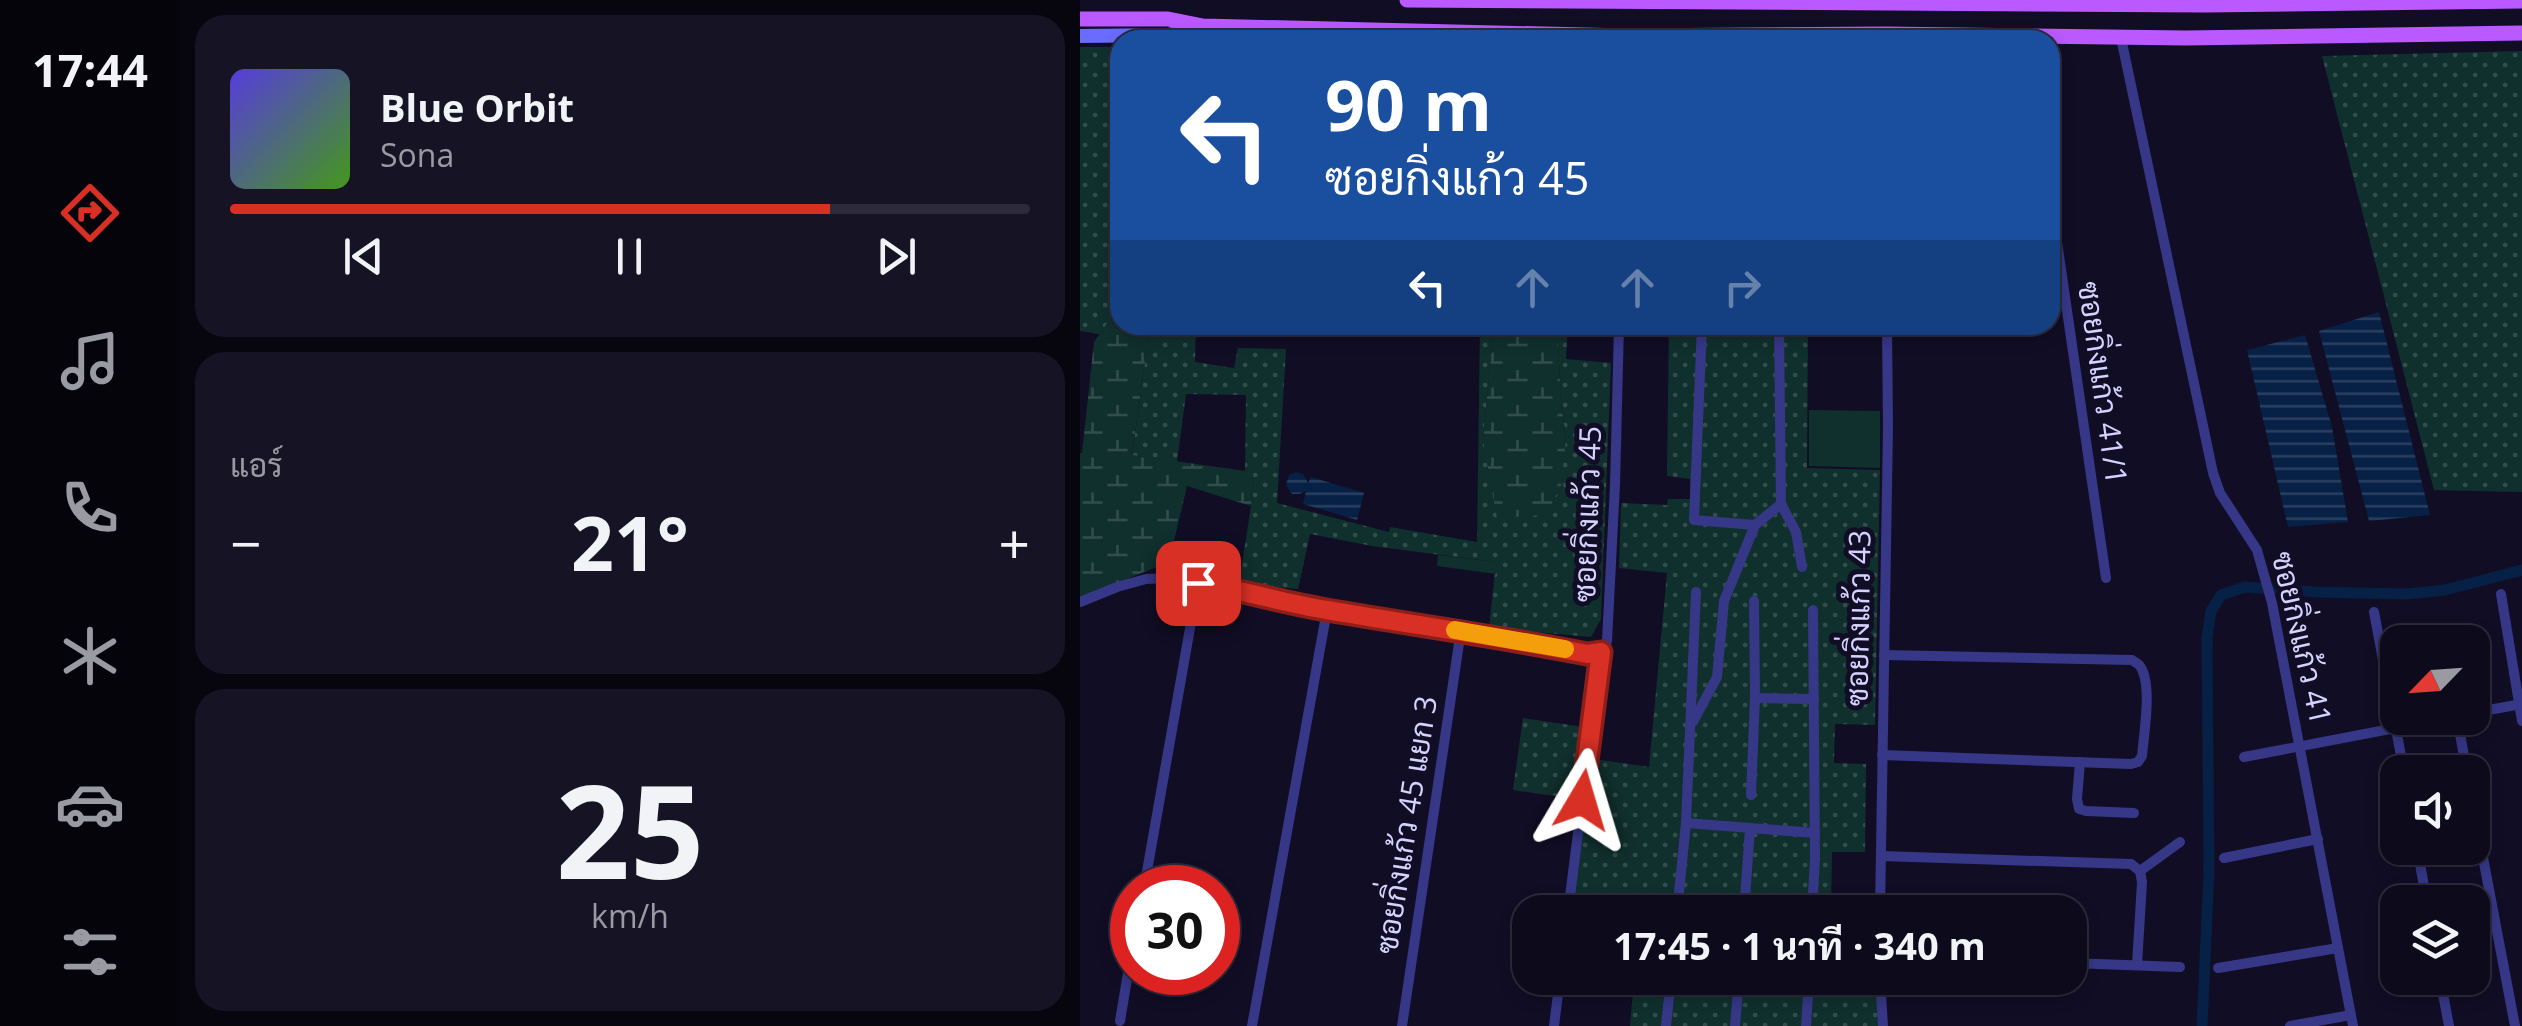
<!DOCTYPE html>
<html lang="th">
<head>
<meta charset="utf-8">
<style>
	:root { --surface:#0d0a1c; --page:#161325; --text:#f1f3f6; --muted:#9a9aa3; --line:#2d2b3b; --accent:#d93025 }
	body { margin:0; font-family:"Open Sans",Sarabun,sans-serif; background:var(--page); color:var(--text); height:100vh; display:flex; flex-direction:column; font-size:38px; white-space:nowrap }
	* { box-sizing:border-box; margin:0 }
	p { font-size:32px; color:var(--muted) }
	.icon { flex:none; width:55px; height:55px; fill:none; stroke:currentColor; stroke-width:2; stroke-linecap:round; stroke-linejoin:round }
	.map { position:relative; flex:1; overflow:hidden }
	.side { display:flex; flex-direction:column; gap:15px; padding:15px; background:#07060f; width:900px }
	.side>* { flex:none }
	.top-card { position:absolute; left:30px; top:30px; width:950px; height:305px; border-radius:30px; box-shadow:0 5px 15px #0003,0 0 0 2px var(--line); background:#1a4fa0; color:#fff; overflow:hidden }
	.needle { width:65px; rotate:245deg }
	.buttons { position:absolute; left:1300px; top:625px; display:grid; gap:20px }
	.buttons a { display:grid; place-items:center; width:110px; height:110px; border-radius:20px; background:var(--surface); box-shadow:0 5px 15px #0003,0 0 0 2px var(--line); font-size:50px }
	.speed { position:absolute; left:30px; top:865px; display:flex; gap:20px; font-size:50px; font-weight:700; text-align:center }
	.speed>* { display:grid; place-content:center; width:130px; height:130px; border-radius:50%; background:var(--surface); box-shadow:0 5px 15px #0003,0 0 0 2px var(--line); line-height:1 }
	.speed .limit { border:15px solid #d22; background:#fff; color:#111 }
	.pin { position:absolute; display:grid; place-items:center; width:85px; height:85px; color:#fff; margin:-42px; border-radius:20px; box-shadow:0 5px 15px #0006 }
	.me { position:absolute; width:110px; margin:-55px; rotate:7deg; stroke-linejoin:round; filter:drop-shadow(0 0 8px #0008) }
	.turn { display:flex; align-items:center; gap:35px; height:210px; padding:0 50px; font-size:45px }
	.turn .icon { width:130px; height:130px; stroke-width:2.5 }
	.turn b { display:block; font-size:70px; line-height:85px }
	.lanes { display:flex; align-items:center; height:95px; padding:0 50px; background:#0003; justify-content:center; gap:50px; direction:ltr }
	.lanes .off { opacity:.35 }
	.big { font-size:75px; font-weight:700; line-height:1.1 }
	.side .tile { flex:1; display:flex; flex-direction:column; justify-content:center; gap:15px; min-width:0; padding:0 35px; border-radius:30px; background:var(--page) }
	.side .dial { align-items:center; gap:0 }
	.dial b { font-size:130px; line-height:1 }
	.song { display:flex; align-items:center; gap:30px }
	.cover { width:120px; height:120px; border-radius:15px; background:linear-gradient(135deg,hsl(250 70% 55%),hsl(100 70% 35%)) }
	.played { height:10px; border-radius:5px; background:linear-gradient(90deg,var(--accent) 75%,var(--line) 75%) }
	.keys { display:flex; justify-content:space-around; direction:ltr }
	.heat { display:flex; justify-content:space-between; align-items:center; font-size:55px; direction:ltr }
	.trip { position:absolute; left:432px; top:895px; width:575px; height:100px; border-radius:30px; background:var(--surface); box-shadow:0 5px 15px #0003,0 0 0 2px var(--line); font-weight:700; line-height:100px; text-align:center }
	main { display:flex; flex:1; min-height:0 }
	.tab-bar { display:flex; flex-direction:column; width:180px; justify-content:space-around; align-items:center; background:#05040b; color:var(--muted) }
	.tab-bar .icon { width:70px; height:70px }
	.tab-bar .selected { color:var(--accent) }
	.tab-bar b { font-size:45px; color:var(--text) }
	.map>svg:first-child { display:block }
	.grass { fill:url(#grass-dots) }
	.wetland { fill:url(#wetland-marsh) }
	.green { fill:#10302d }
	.water { fill:url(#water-rules) }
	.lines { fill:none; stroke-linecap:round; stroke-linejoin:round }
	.canal { stroke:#072045; stroke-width:11 }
	.minor { stroke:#363787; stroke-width:10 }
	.secondary { stroke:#696cff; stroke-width:14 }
	.primary { stroke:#b959ff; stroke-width:15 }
	.route-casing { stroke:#8d1f18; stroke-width:25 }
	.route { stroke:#d93025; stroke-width:18 }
	.slow { stroke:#f59e0b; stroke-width:18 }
	.labels { text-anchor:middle; stroke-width:10; stroke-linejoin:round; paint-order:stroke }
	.street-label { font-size:30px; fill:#d5d2ff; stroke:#110d25 }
</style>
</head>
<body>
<main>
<nav class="tab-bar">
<b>17:44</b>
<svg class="icon selected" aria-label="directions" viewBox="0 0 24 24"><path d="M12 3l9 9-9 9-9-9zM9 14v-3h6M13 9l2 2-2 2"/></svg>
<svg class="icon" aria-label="music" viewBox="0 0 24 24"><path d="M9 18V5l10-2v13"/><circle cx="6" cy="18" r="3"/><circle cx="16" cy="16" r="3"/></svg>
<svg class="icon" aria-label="phone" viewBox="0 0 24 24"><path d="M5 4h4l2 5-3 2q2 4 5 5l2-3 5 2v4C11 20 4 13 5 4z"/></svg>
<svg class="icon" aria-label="climate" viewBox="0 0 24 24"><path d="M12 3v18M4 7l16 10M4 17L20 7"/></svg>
<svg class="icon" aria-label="car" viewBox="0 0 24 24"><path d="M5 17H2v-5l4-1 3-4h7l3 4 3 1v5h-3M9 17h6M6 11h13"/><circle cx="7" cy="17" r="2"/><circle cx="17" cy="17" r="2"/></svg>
<svg class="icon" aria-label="filters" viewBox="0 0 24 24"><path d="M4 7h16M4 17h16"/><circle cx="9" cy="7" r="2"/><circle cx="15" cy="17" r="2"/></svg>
</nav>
<section class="side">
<div class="tile">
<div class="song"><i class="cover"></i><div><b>Blue Orbit</b><p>Sona</p></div></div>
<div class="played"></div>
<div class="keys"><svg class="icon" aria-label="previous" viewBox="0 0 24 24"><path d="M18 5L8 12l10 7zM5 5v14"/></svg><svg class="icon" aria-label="pause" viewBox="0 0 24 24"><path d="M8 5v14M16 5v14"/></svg><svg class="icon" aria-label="next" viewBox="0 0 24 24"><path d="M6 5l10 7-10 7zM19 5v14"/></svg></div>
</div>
<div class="tile"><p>แอร์</p>
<div class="heat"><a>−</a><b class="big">21°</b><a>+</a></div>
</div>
<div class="tile dial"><b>25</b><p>km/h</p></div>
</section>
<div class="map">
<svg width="1442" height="1026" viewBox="0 0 1442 1026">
	<defs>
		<pattern id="grass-dots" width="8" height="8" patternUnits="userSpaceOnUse" patternTransform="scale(2.5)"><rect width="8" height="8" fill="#10302d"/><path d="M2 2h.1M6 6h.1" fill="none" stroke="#324d4c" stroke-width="1.8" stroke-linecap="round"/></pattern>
		<pattern id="wetland-marsh" width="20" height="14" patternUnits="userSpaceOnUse" patternTransform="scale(2.5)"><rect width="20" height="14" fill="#10302d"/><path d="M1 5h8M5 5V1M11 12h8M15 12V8" fill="none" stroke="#324d4c"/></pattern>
		<pattern id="water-rules" width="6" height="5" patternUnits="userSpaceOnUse" patternTransform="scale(2.5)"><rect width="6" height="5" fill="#072045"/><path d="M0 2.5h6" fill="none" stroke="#2a4061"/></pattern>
	</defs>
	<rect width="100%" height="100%" fill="#110d25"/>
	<g class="grass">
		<polygon points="0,47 40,47 40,166 30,235 40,237 40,312 36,311 20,334 0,331"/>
		<polygon points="1442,51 1442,492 1354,490 1242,56"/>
		<polygon points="70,325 116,325 115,362 154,368 158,348 206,349 197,503 309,532 310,527 397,542 400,325 414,325 403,440 486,438 481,402 477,325 488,325 486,359 531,363 521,619 511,637 409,628 416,562 292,546 230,534 218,589 159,583 171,506 173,473 165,471 166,395 106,394 97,462 52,456"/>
		<polygon points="589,325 728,325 727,468 800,470 795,725 755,724 754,763 786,764 785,852 752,852 751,912 488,912 502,800 433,790 443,718 511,728 508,758 569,767 587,573 539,568 541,503 587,505 588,499 610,499 610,479 587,476"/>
		<polygon points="554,978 799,978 798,1026 550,1026"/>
	</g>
	<g class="wetland">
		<polygon points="36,311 40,312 40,325 70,325 52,455 173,472 171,506 107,486 89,562 0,598 0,453 2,453 14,342"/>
		<polygon points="414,325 477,325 481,402 486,439 481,486 466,515 417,518 403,440"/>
	</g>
	<g class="green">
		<polygon points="729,410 800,411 800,468 729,466"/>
		<polygon points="358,555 417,562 416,574 357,566"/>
	</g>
	<g class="water">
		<polygon points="1299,312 1350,515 1289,521 1239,331"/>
		<polygon points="1225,335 1252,427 1268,522 1208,527 1167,350"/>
		<polygon points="216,472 223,474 228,483 231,477 284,493 277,520 223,504 226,491 219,494 212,494 206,485 209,475"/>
	</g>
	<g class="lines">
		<polyline class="canal" points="1122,1026 1129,873 1127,637 1131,611 1141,595 1165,587 1235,592 1326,594 1365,590 1442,570"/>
		<g class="minor">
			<polyline points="1041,38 1133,473 1140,493 1177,550 1192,603 1273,1026"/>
			<polyline points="970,194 1026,578"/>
			<polyline points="622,325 614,520 675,525 701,504"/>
			<polyline points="699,325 701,504 716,532 722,567"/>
			<polyline points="1421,594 1442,721"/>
			<polyline points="0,602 37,587 66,579 92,578 154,589 247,610 381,630 507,653 521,652 527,641 535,485 539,325"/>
			<polyline points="1294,612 1324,772"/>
			<polyline points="675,698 734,699"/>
			<polyline points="1392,713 1442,704"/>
			<polyline points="1377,718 1387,772"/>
			<polyline points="613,722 637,677 644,601 675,525"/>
			<path d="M802 755 1051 764 1058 762 1062 756C1064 734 1071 691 1063 672 1060 664 1059 665 1052 660L804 655"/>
			<polyline points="1164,757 1368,718"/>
			<polyline points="1000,762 997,799 999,809 1006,811 1054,813"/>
			<polyline points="671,795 675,698 674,601"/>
			<polyline points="1392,800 1435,1026"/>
			<polyline points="606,823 735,833"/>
			<polyline points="1337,848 1347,902"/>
			<polyline points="801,856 1051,864 1060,871 1062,882 1057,965"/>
			<polyline points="1144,858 1238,839"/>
			<polyline points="1060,871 1100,842"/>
			<polyline points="64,888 118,583"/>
			<polyline points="488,912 521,652"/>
			<polyline points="597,912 606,823 616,592"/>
			<polyline points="664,912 670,828"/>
			<polyline points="732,912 735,858 733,610"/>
			<polyline points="800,912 808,427 807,325"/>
			<polyline points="990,963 1100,967"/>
			<polyline points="1138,968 1258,948"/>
			<polyline points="800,978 803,1026"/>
			<polyline points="1360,978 1369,1026"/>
			<polyline points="40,1021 52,949"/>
			<polyline points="172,1026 247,610"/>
			<polyline points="322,1026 381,630"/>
			<polyline points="474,1026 480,978"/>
			<polyline points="586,1026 591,978"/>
			<polyline points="655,1026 659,978"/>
			<polyline points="726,1026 729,978"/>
			<polyline points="1210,1026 1271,1015"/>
		</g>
		<polyline class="secondary" points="0,36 88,35 122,27"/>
		<g class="primary">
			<polyline points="327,0 1126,5 1442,1"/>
			<polyline points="0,19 88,19 123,26 546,36 805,34 1106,38 1442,33"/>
		</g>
	</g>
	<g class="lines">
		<g class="route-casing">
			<path id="route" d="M118 583C162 590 204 603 247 610 334 625 421 637 507 654L521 652 502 800"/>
		</g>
		<use href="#route" class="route"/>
		<polyline class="slow" points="375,630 485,649"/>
	</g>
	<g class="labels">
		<g class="street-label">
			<text transform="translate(1022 383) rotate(82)" y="10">ซอยกิ่งแก้ว 41/1</text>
			<text transform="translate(508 514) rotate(-88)" y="10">ซอยกิ่งแก้ว 45</text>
			<text transform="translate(779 618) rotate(-89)" y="10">ซอยกิ่งแก้ว 43</text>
			<text transform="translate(1221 638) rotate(77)" y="10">ซอยกิ่งแก้ว 41</text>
			<text transform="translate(327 825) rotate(-81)" y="10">ซอยกิ่งแก้ว 45 แยก 3</text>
		</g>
	</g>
</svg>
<div class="buttons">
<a><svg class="needle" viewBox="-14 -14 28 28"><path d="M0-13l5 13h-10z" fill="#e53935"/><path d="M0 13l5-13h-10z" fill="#9a9aa3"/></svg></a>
<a><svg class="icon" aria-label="sound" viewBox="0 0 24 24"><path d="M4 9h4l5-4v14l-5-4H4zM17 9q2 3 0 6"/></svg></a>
<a><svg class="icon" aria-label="layers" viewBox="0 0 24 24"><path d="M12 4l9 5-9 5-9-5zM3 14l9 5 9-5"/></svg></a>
</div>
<div class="speed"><div class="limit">30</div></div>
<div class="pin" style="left:118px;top:583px;background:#d93025"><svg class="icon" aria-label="arrive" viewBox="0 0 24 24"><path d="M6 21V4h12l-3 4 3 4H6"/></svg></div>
<svg class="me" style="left:502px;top:800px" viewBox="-20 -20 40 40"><path d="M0-17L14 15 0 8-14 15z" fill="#d93025" stroke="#fff" stroke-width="4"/></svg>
<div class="trip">17:45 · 1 นาที · 340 m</div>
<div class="top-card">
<div class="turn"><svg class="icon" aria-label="left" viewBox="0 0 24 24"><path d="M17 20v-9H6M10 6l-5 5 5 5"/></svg><div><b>90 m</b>ซอยกิ่งแก้ว 45</div></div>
<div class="lanes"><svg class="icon" aria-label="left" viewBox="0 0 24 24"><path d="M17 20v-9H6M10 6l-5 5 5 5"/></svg><svg class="icon off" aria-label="ahead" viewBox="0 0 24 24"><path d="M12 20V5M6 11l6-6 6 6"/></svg><svg class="icon off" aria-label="ahead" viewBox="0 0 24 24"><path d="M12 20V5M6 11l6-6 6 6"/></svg><svg class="icon off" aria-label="right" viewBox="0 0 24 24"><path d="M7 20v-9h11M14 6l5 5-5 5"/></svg></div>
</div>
</div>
</main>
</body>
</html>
